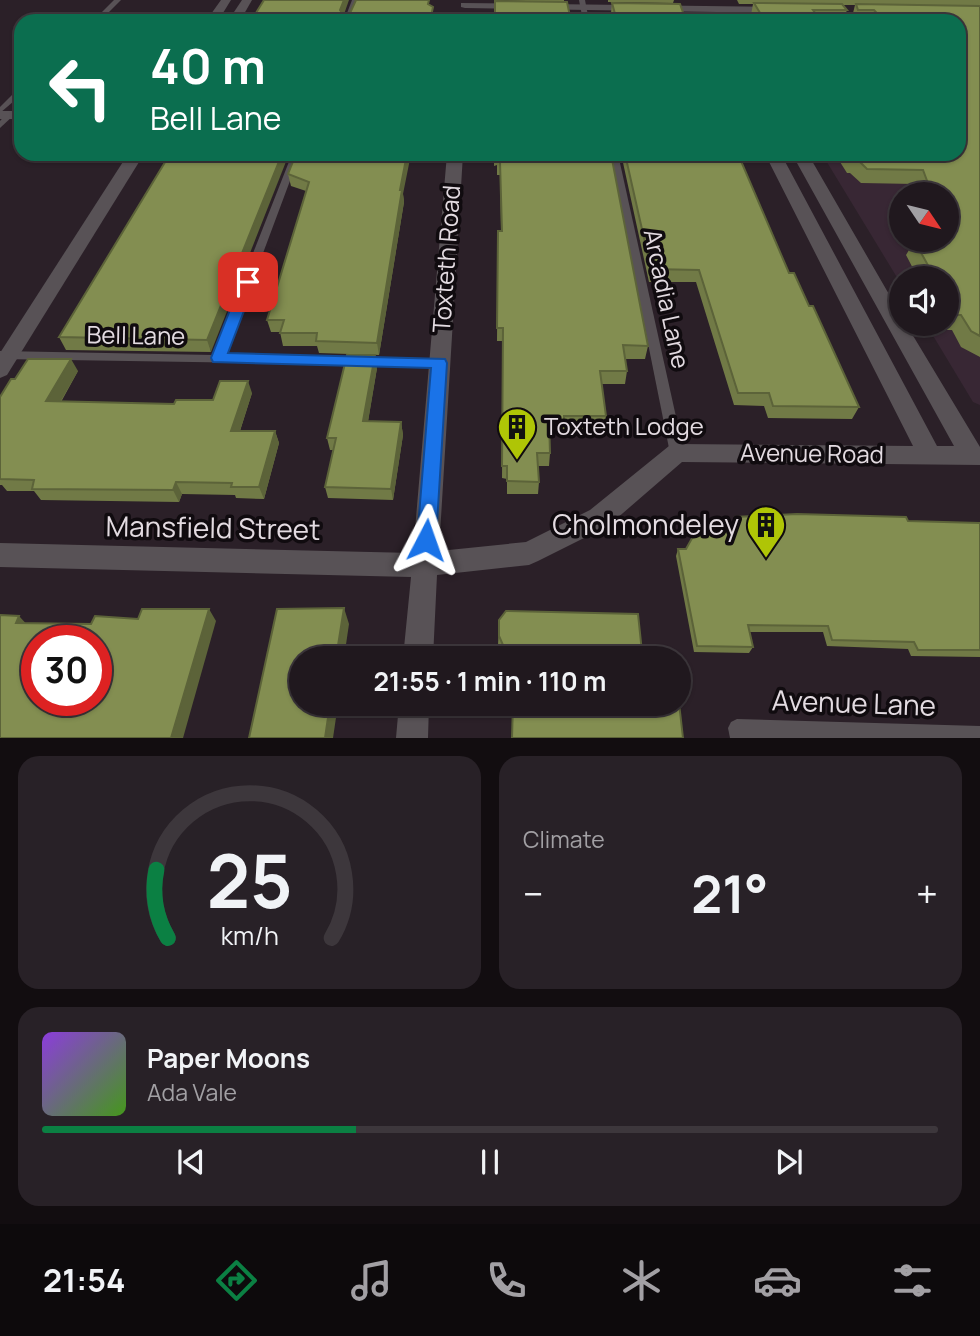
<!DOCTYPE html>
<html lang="en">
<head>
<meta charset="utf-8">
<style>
	:root { --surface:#20181e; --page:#282127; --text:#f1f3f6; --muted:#a2a0a4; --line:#3d373c; --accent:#0b8043 }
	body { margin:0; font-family:Manrope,sans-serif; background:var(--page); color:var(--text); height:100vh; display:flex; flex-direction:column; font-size:26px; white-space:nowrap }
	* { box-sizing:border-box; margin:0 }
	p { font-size:23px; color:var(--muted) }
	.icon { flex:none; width:38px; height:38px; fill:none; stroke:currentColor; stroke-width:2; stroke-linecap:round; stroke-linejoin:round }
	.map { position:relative; height:738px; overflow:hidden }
	.details { display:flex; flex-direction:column; gap:18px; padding:18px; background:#120d10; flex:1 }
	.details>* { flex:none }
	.guide { position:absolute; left:14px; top:14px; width:952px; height:147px; border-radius:21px; box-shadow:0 2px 5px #0004,0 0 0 2px var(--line); background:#0b6e4f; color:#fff; overflow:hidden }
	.needle { width:46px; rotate:125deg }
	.fabs { position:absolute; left:889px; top:182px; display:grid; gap:14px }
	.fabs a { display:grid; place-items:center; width:70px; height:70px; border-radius:50%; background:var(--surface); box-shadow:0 2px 5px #0004,0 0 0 2px var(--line); font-size:35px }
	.speed { position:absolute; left:21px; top:625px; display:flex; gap:14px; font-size:35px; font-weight:700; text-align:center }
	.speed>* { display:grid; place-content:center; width:91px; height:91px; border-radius:50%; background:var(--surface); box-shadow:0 2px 5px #0004,0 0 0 2px var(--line); line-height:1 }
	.speed .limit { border:10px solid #d22; background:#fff; color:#111 }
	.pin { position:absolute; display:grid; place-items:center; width:60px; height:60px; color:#fff; margin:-30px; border-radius:14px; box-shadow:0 4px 10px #0006 }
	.me { position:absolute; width:77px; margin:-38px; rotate:4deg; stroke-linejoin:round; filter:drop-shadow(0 0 5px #0008) }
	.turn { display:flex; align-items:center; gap:24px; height:147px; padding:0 21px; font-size:32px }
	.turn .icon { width:91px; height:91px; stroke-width:2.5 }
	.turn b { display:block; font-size:49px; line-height:60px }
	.big { font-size:52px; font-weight:700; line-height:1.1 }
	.details .widget { flex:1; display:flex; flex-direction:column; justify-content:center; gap:10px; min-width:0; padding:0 24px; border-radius:21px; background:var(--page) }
	.details .dial { align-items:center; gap:0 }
	.dial svg { height:182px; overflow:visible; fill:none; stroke:var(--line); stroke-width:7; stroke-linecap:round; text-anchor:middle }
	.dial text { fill:var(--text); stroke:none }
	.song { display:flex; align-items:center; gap:21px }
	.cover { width:84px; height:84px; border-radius:10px; background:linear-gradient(135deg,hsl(270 70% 55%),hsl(100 70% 35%)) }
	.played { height:7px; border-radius:4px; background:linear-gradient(90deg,var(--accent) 35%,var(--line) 35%) }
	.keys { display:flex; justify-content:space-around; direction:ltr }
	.heat { display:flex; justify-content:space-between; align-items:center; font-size:38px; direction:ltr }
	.details .tiles { flex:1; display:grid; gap:18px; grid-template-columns:1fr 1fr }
	.widget:last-child { grid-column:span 2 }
	.trip { position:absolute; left:289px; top:646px; width:402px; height:70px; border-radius:35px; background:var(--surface); box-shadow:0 2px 5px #0004,0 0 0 2px var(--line); font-weight:700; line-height:70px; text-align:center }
	.tabs { display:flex; height:112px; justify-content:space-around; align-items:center; background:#0d0a0c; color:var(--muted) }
	.tabs .icon { width:49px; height:49px }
	.tabs .selected { color:var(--accent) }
	.tabs b { font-size:32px; color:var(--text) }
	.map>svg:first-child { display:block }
	.built { fill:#382734; fill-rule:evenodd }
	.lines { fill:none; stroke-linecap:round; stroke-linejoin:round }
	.lane { fill:#585256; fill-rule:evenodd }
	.street { fill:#585256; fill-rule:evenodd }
	.wall { fill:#717a46 }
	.shaded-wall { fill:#5c6339 }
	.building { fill:#838e51; stroke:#5c6339; stroke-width:2; fill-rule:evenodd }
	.route { fill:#1a73e8; stroke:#114b97; stroke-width:2 }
	.labels { text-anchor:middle; stroke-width:7; stroke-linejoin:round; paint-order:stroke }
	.street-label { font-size:24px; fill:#e3dbe1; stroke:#100b0f }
	.poi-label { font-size:24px; fill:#e3dbe1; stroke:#100b0f; text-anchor:start }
	.near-poi-label { font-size:28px; fill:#e3dbe1; stroke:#100b0f; text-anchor:end }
	.near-street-label { font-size:28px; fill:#e3dbe1; stroke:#100b0f }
</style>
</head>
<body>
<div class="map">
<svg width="980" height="738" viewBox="0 0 980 738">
	<rect width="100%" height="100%" fill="#2b2028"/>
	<path class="built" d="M851 17 980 18V405L973 402 926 324H947V278H901V284L822 154H959V21H855ZM901 194H947V240H901Z"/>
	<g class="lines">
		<g class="lane">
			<polygon points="114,0 121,0 100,21 93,21"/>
			<polygon points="352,0 358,0 350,21 344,21"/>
			<polygon points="579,0 585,0 589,21 583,21"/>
			<polygon points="18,89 21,89 21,95 0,113 0,107"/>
			<polygon points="7,113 14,115 0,128 0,121"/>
			<polygon points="292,154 300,154 225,355 439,359 443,360 445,363 443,366 0,359 0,351 213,355"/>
			<polygon points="610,154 618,154 684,453 682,457 677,458 672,457 670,453"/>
			<polygon points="737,719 980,726 980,738 730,738 728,728 731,722"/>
		</g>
		<g class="street">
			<polygon points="221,0 231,0 218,21 206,21"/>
			<polygon points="242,0 252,0 240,21 228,21"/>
			<polygon points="461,3 778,7 784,10 778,13 465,8 461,7"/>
			<rect x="0" y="111" width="21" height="8"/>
			<polygon points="128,154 144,154 7,375 0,378 0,353"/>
			<polygon points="447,154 463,154 439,551 526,542 590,510 669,446 677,444 913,446 765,154 781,154 937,446 954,446 792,154 808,154 901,315 901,324 906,324 980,447 980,465 682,462 608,526 538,561 529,565 437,575 433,658 403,658 411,577 0,567 0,543 413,553"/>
			<polygon points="399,704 429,704 428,738 396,738"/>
		</g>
	</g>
	<g class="wall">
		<polygon points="495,0 564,0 564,2"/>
		<polygon points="608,0 674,0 673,3 608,2"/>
		<polygon points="737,0 980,0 980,357 961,347 952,330 946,330 943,324 947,324 947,278 918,278 906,255 909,250 906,245 909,240 947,240 947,194 919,194 915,184 861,183 850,173 847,173 835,154 959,154 959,21 853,21 852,17 855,5 843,5 847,10 843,21 754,21 751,15 753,4 739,4"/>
		<polygon points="612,3 686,21 613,21 611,13"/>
		<polygon points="170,154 211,352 66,350 59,337"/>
		<polygon points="494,154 611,154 648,346 645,359 625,359 627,371 625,384 602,384 606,416 604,429 563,429 563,433 549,433 550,453 549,466 538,466 539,482 538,494 507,494 507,479 502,478 503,341 497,341 498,231 501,231 500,175 497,175 497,165 494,166"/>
		<polygon points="622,154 738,154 789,273 809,306 859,407 852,419 768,418 764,406 734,405 696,282 649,282 622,158"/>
		<polygon points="288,174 403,194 404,202 379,355 319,353 317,346 283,346 280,332 271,332 267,320 306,191 291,186"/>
		<polygon points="377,368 368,421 401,422 403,435 393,500 328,498 325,487 333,450 330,450 327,438"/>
		<polygon points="78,371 61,402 174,404 213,400 252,393 240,431 275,431 279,443 264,499 236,498 235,495 182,494 179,502 41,500 34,491 7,491 2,485 0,485 0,397"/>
		<polygon points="735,517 980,523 980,657 911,656 908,649 827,646 823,632 750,632 753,647 749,653 694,652 676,556 678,549 686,549 732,524"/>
		<polygon points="499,620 642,652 503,655 498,646"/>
	</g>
	<g class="shaded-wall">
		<polygon points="344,0 349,0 342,20 340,10"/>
		<polygon points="433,7 433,21 430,21"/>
		<polygon points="282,154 289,154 211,352 207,340"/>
		<polygon points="407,154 411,154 403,194 404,202 379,355 377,343 400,190"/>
		<polygon points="375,355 377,368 366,434 363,421"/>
		<polygon points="71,359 78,371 54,413 46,401"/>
		<polygon points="248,381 252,393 236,443 231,431"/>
		<polygon points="401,422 403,435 393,500 391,489"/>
		<polygon points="275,431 279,443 264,499 259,487"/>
		<polygon points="176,482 182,494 179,502 173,490"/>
		<polygon points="344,608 349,624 344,658 336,658"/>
		<polygon points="209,609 216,621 183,738 171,738"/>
		<polygon points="19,616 31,629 16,623"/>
		<polygon points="330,704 338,704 333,738 325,738"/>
	</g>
	<g class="building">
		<polygon points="264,0 344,0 340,10 343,14 350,13 356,0 429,0 428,4 433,7 430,21 251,21"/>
		<polygon points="495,1 567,2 571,21 495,21"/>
		<polygon points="612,3 680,4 686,21 617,21"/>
		<polygon points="754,3 842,4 847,10 813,10 821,21 765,21"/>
		<polygon points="856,4 980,6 980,336 971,331 961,315 956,315 947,299 947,278 935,278 914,240 947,240 947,194 932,194 923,170 867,169 856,158 852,158 850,154 959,154 959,103 960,103 959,101 959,21 884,21 874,10 858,10"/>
		<polygon points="170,154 282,154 207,340 59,337"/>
		<polygon points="296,154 407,154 400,190 402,190 377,343 316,341 317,333 280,333 284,320 267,320 309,182 288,174"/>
		<polygon points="497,154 611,154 648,346 623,345 627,371 600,371 606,416 564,416 564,420 549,420 550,453 537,453 539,482 507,481 507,466 502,466 503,328 497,328 498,231 502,231 500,162 497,162"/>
		<polygon points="625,154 738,154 789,273 794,273 809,306 813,306 859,407 773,406 769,393 738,393 699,270 651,269"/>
		<polygon points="347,355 375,355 363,421 401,422 391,489 325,487 336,438 327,438"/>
		<polygon points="28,359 71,359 46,401 174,404 176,400 213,400 220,381 248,381 231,431 275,431 259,487 231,487 232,483 176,482 173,490 32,489 34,480 0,479 0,397 11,379 15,379"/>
		<polygon points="797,514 906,517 908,521 980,523 980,650 918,650 914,642 832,640 828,626 748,625 753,647 697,646 678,549 686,549 700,524 732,524 736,523 735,517"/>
		<polygon points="344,608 336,658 301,658 301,704 330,704 325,738 249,738 277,609"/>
		<path d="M142 609H209L171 738H0V615L19 616 16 623 91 624 95 616 138 619ZM37 640H96V700H37Z"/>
		<polygon points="506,611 638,614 642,652 672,653 673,658 503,658 503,645 499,636 499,620"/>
		<polygon points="679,703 683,738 512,738 513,704"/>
	</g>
	<polygon class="route" points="248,277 255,282 228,353 445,359 447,363 436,540 433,546 426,548 419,546 417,540 431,368 213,362 211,358 241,282"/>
	<defs>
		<g id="building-pin" transform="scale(2.0125)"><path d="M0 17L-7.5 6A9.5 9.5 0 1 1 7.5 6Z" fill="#afc506" stroke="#100b0f"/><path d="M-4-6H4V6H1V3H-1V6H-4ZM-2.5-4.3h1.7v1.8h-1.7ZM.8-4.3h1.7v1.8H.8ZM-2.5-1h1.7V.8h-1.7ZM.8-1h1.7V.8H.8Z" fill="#111"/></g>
	</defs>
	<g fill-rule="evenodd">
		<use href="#building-pin" x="517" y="427"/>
		<use href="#building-pin" x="766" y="525"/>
	</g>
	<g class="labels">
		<g class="street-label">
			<text transform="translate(447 259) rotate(-86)" y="8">Toxteth Road</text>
			<text transform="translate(666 299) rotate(78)" y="8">Arcadia Lane</text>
			<text transform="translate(136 336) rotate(1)" y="8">Bell Lane</text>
			<text transform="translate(812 454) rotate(1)" y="8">Avenue Road</text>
		</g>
		<g class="poi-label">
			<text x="544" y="435">Toxteth Lodge</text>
		</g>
		<g class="near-poi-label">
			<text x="739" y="535">Cholmondeley</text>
		</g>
		<g class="near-street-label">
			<text transform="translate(213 528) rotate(1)" y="10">Mansfield Street</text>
			<text transform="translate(854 703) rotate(2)" y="10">Avenue Lane</text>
		</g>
	</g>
</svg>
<div class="fabs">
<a><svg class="needle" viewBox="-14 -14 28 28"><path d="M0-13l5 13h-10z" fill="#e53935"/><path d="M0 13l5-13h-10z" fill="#a2a0a4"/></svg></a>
<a><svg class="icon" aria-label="sound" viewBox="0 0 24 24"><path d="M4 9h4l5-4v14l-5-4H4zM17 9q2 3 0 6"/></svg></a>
</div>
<div class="speed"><div class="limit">30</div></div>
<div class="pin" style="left:248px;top:282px;background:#d93025"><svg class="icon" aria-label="arrive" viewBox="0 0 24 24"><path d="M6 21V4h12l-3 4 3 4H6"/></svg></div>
<svg class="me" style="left:426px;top:540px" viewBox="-20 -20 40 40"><path d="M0-17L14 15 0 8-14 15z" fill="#1a73e8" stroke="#fff" stroke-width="4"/></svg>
<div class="trip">21:55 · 1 min · 110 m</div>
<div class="guide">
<div class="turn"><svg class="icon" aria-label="left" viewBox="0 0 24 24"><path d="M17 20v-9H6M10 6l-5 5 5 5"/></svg><div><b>40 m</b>Bell Lane</div></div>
</div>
</div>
<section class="details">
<div class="tiles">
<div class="widget dial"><svg viewBox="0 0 100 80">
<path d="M14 69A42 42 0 1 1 86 69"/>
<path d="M14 69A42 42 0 0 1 9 39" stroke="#0b8043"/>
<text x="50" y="56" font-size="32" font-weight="700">25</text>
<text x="50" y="72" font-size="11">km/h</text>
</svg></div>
<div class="widget"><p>Climate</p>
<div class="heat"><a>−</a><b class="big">21°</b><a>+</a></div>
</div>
<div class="widget">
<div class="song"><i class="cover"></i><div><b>Paper Moons</b><p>Ada Vale</p></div></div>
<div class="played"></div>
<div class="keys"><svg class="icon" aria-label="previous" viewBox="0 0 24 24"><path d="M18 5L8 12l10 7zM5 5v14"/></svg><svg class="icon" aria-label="pause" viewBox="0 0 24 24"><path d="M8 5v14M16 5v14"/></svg><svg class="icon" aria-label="next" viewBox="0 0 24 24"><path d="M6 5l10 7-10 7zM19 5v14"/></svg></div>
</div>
</div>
</section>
<nav class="tabs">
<b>21:54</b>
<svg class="icon selected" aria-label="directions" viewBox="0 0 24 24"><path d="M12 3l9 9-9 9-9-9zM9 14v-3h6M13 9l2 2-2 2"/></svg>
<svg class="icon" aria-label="music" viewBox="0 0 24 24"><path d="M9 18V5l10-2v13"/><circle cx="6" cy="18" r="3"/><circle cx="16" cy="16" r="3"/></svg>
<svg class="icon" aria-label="phone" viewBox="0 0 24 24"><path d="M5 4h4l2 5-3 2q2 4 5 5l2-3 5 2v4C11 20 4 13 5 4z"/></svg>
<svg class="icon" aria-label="climate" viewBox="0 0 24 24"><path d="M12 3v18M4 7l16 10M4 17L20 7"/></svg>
<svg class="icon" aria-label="car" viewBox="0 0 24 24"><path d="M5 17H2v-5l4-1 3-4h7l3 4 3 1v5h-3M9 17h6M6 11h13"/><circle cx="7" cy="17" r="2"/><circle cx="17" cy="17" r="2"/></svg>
<svg class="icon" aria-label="filters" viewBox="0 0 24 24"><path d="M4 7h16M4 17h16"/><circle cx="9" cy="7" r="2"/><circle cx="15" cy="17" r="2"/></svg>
</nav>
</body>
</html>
